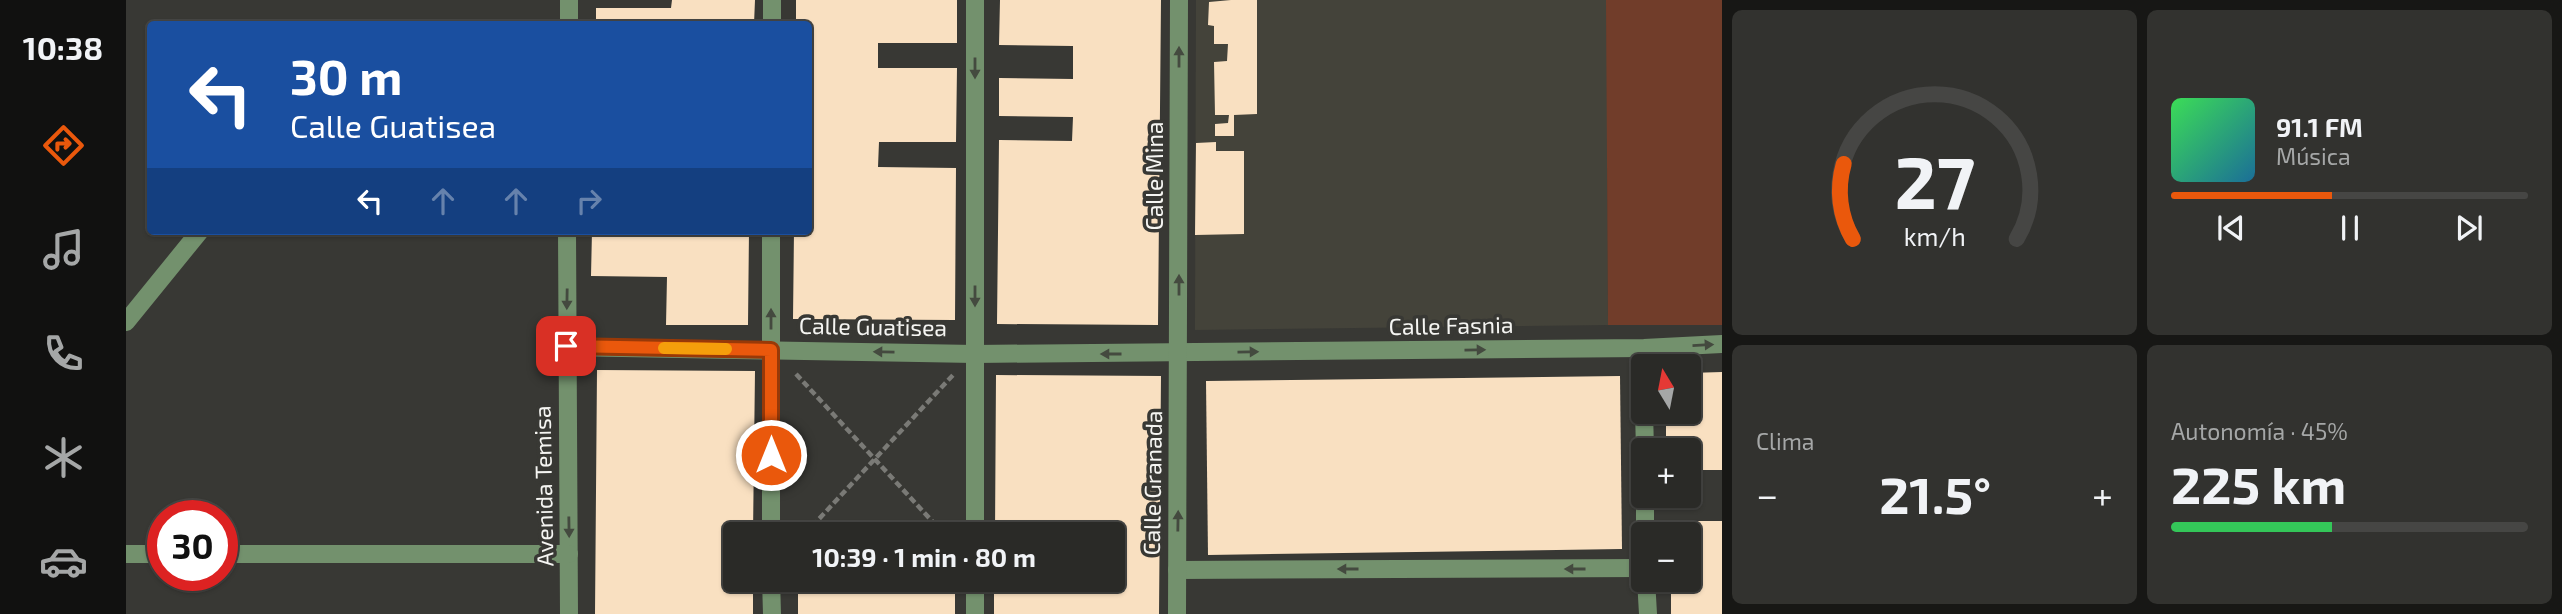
<!DOCTYPE html>
<html lang="es">
<head>
<meta charset="utf-8">
<style>
	:root { --surface:#2a2a27; --page:#32322f; --text:#f1f3f6; --muted:#a5a7a7; --line:#464644; --accent:#ea580c }
	body { margin:0; font-family:"Exo 2",sans-serif; background:var(--page); color:var(--text); height:100vh; display:flex; flex-direction:column; font-size:26px; white-space:nowrap }
	* { box-sizing:border-box; margin:0 }
	p { font-size:23px; color:var(--muted) }
	.icon { flex:none; width:38px; height:38px; fill:none; stroke:currentColor; stroke-width:2; stroke-linecap:round; stroke-linejoin:round }
	.map { position:relative; flex:1; overflow:hidden }
	.side { display:flex; flex-direction:column; gap:10px; padding:10px; background:#171715; width:840px }
	.side>* { flex:none }
	.hud { position:absolute; left:21px; top:21px; width:665px; height:214px; border-radius:7px; box-shadow:0 2px 5px #0004,0 0 0 2px var(--line); background:#1a4fa0; color:#fff; overflow:hidden }
	.needle { width:46px; rotate:350deg }
	.buttons { position:absolute; left:1505px; top:354px; display:grid; gap:14px }
	.buttons a { display:grid; place-items:center; width:70px; height:70px; border-radius:7px; background:var(--surface); box-shadow:0 2px 5px #0004,0 0 0 2px var(--line); font-size:35px }
	.speed { position:absolute; left:21px; top:500px; display:flex; gap:14px; font-size:35px; font-weight:700; text-align:center }
	.speed>* { display:grid; place-content:center; width:91px; height:91px; border-radius:50%; background:var(--surface); box-shadow:0 2px 5px #0004,0 0 0 2px var(--line); line-height:1 }
	.speed .limit { border:10px solid #d22; background:#fff; color:#111 }
	.pin { position:absolute; display:grid; place-items:center; width:60px; height:60px; color:#fff; margin:-30px; border-radius:14px; box-shadow:0 4px 10px #0006 }
	.me { position:absolute; width:77px; margin:-38px; rotate:0deg; stroke-linejoin:round; filter:drop-shadow(0 0 5px #0008) }
	.turn { display:flex; align-items:center; gap:24px; height:147px; padding:0 28px; font-size:32px }
	.turn .icon { width:91px; height:91px; stroke-width:2.5 }
	.turn b { display:block; font-size:49px; line-height:60px }
	.lanes { display:flex; align-items:center; height:66px; padding:0 28px; background:#0003; justify-content:center; gap:35px; direction:ltr }
	.lanes .off { opacity:.35 }
	.big { font-size:52px; font-weight:700; line-height:1.1 }
	.side .card { flex:1; display:flex; flex-direction:column; justify-content:center; gap:10px; min-width:0; padding:0 24px; border-radius:10px; background:var(--page) }
	.side .dial { align-items:center; gap:0 }
	.dial svg { height:182px; overflow:visible; fill:none; stroke:var(--line); stroke-width:7; stroke-linecap:round; text-anchor:middle }
	.dial text { fill:var(--text); stroke:none }
	.song { display:flex; align-items:center; gap:21px }
	.cover { width:84px; height:84px; border-radius:10px; background:linear-gradient(135deg,hsl(130 70% 55%),hsl(200 70% 35%)) }
	.played { height:7px; border-radius:4px; background:linear-gradient(90deg,var(--accent) 45%,var(--line) 45%) }
	.keys { display:flex; justify-content:space-around; direction:ltr }
	.heat { display:flex; justify-content:space-between; align-items:center; font-size:38px; direction:ltr }
	.charge { height:10px; border-radius:5px; background:linear-gradient(90deg,#34c759 45%,var(--line) 0) }
	.side .tiles { flex:1; display:grid; gap:10px; grid-template-columns:repeat(2,1fr) }
	.trip { position:absolute; left:597px; top:522px; width:402px; height:70px; border-radius:7px; background:var(--surface); box-shadow:0 2px 5px #0004,0 0 0 2px var(--line); font-weight:700; line-height:70px; text-align:center }
	main { display:flex; flex:1; min-height:0 }
	.dock { display:flex; flex-direction:column; width:126px; justify-content:space-around; align-items:center; background:#111110; color:var(--muted) }
	.dock .icon { width:49px; height:49px }
	.dock .current { color:var(--accent) }
	.dock b { font-size:32px; color:var(--text) }
	.map>svg:first-child { display:block }
	.built { fill:#44433a }
	.green { fill:#713d2a }
	.building { fill:#f9e0c1 }
	.lines { fill:none; stroke-linecap:round; stroke-linejoin:round }
	.path { stroke:#7a7a76; stroke-width:4.5; stroke-dasharray:7 3.5; stroke-linecap:butt }
	.minor { stroke:#73916d; stroke-width:18 }
	.oneway { fill:#444a3f }
	.route-casing { stroke:#983908; stroke-width:18 }
	.route { stroke:#ea580c; stroke-width:12 }
	.slow { stroke:#f59e0b; stroke-width:12 }
	.labels { text-anchor:middle; stroke-width:7; stroke-linejoin:round; paint-order:stroke }
	.street-label { font-size:23px; fill:#f5f5f2; stroke:#383834 }
</style>
</head>
<body>
<main>
<nav class="dock">
<b>10:38</b>
<svg class="icon current" aria-label="directions" viewBox="0 0 24 24"><path d="M12 3l9 9-9 9-9-9zM9 14v-3h6M13 9l2 2-2 2"/></svg>
<svg class="icon" aria-label="music" viewBox="0 0 24 24"><path d="M9 18V5l10-2v13"/><circle cx="6" cy="18" r="3"/><circle cx="16" cy="16" r="3"/></svg>
<svg class="icon" aria-label="phone" viewBox="0 0 24 24"><path d="M5 4h4l2 5-3 2q2 4 5 5l2-3 5 2v4C11 20 4 13 5 4z"/></svg>
<svg class="icon" aria-label="climate" viewBox="0 0 24 24"><path d="M12 3v18M4 7l16 10M4 17L20 7"/></svg>
<svg class="icon" aria-label="car" viewBox="0 0 24 24"><path d="M5 17H2v-5l4-1 3-4h7l3 4 3 1v5h-3M9 17h6M6 11h13"/><circle cx="7" cy="17" r="2"/><circle cx="17" cy="17" r="2"/></svg>
</nav>
<div class="map">
<svg width="1596" height="614" viewBox="0 0 1596 614">
	<rect width="100%" height="100%" fill="#383834"/>
	<polygon class="built" points="1070,0 1481,0 1482,325 1069,330"/>
	<polygon class="green" points="1480,0 1596,0 1596,325 1482,325"/>
	<g class="building">
		<polygon points="546,0 629,0 628,24 470,24 470,8 545,8"/>
		<polygon points="670,0 831,0 831,43 752,43 752,68 831,68 830,142 753,142 752,167 830,168 829,320 667,319 668,231 682,231 682,24 670,24"/>
		<polygon points="874,0 1035,0 1032,325 871,324 873,140 946,141 947,117 873,116 873,78 947,79 947,46 873,45"/>
		<polygon points="1105,0 1131,0 1131,114 1108,115 1108,136 1089,136 1089,124 1102,123 1103,115 1089,115 1088,62 1101,61 1102,44 1088,44 1088,26 1082,25 1083,2"/>
		<polygon points="1090,142 1090,151 1118,151 1118,234 1069,235 1070,143"/>
		<polygon points="466,231 623,231 622,325 540,325 541,277 465,276"/>
		<polygon points="471,370 629,371 627,534 609,534 609,579 627,579 627,614 469,614"/>
		<polygon points="1596,372 1596,470 1563,470 1563,450 1540,450 1540,411 1563,411 1563,373"/>
		<polygon points="870,375 1035,376 1033,614 868,614 868,579 987,579 987,534 869,534"/>
		<polygon points="1494,376 1496,549 1082,555 1080,381"/>
		<polygon points="1544,521 1596,521 1596,614 1545,614 1545,579 1563,579 1563,534 1544,534"/>
		<polygon points="672,590 829,592 829,614 672,614"/>
	</g>
	<g class="lines">
		<g class="path">
			<polyline points="670,374 818,534"/>
			<polyline points="679,534 827,375"/>
		</g>
		<g class="minor">
			<polyline points="443,0 443,24"/>
			<polyline points="646,24 646,0"/>
			<polyline points="441,231 443,614"/>
			<polyline points="0,322 74,231"/>
			<polyline points="440,347 849,354 1518,348 1596,344"/>
			<polyline points="1518,411 1519,450"/>
			<polyline points="1519,495 1519,534"/>
			<polyline points="645,534 645,231"/>
			<polyline points="849,534 849,0"/>
			<polyline points="0,554 37,554"/>
			<polyline points="96,554 443,554"/>
			<polyline points="1051,570 1517,568"/>
			<polyline points="645,579 646,614"/>
			<polyline points="849,579 849,614"/>
			<polyline points="1520,579 1522,614"/>
			<polyline points="1051,614 1053,0"/>
		</g>
	</g>
	<defs><path id="oneway-solid" d="M-6-.8H1V-3.2L6.5 0L1 3.2V.8H-6Z" transform="scale(1.75)"/></defs>
	<g class="oneway">
		<use href="#oneway-solid" transform="translate(1053 57) rotate(-90)"/>
		<use href="#oneway-solid" transform="translate(849 68) rotate(90)"/>
		<use href="#oneway-solid" transform="translate(1053 285) rotate(-90)"/>
		<use href="#oneway-solid" transform="translate(849 296) rotate(90)"/>
		<use href="#oneway-solid" transform="translate(441 299) rotate(91)"/>
		<use href="#oneway-solid" transform="translate(645 319) rotate(-90)"/>
		<use href="#oneway-solid" transform="translate(1577 345) rotate(-3)"/>
		<use href="#oneway-solid" transform="translate(1349 350) rotate(-1)"/>
		<use href="#oneway-solid" transform="translate(758 352) rotate(-179)"/>
		<use href="#oneway-solid" transform="translate(1122 352) rotate(-1)"/>
		<use href="#oneway-solid" transform="translate(985 354) rotate(180)"/>
		<use href="#oneway-solid" transform="translate(1052 521) rotate(-89)"/>
		<use href="#oneway-solid" transform="translate(443 527) rotate(89)"/>
		<use href="#oneway-solid" transform="translate(1222 569) rotate(180)"/>
		<use href="#oneway-solid" transform="translate(1449 569) rotate(180)"/>
	</g>
	<g class="lines">
		<g class="route-casing">
			<polyline id="route" points="440,346 645,350 645,455"/>
		</g>
		<use href="#route" class="route"/>
		<polyline class="slow" points="538,348 600,349"/>
	</g>
	<g class="labels">
		<g class="street-label">
			<text transform="translate(1029 176) rotate(-90)" y="8">Calle Mina</text>
			<text transform="translate(1325 326) rotate(-1)" y="8">Calle Fasnia</text>
			<text transform="translate(747 327) rotate(1)" y="8">Calle Guatisea</text>
			<text transform="translate(1027 483) rotate(-89)" y="8">Calle Granada</text>
			<text transform="translate(418 486) rotate(-91)" y="8">Avenida Temisa</text>
		</g>
	</g>
</svg>
<div class="buttons">
<a><svg class="needle" viewBox="-14 -14 28 28"><path d="M0-13l5 13h-10z" fill="#e53935"/><path d="M0 13l5-13h-10z" fill="#a5a7a7"/></svg></a>
<a>+</a>
<a>−</a>
</div>
<div class="speed"><div class="limit">30</div></div>
<div class="pin" style="left:440px;top:346px;background:#d93025"><svg class="icon" aria-label="arrive" viewBox="0 0 24 24"><path d="M6 21V4h12l-3 4 3 4H6"/></svg></div>
<svg class="me" style="left:645px;top:455px" viewBox="-20 -20 40 40"><circle r="17" fill="#ea580c" stroke="#fff" stroke-width="3"/><path d="M0-11L8 9 0 5-8 9z" fill="#fff"/></svg>
<div class="trip">10:39 · 1 min · 80 m</div>
<div class="hud">
<div class="turn"><svg class="icon" aria-label="left" viewBox="0 0 24 24"><path d="M17 20v-9H6M10 6l-5 5 5 5"/></svg><div><b>30 m</b>Calle Guatisea</div></div>
<div class="lanes"><svg class="icon" aria-label="left" viewBox="0 0 24 24"><path d="M17 20v-9H6M10 6l-5 5 5 5"/></svg><svg class="icon off" aria-label="ahead" viewBox="0 0 24 24"><path d="M12 20V5M6 11l6-6 6 6"/></svg><svg class="icon off" aria-label="ahead" viewBox="0 0 24 24"><path d="M12 20V5M6 11l6-6 6 6"/></svg><svg class="icon off" aria-label="right" viewBox="0 0 24 24"><path d="M7 20v-9h11M14 6l5 5-5 5"/></svg></div>
</div>
</div>
<section class="side">
<div class="tiles">
<div class="card dial"><svg viewBox="0 0 100 80">
<path d="M14 69A42 42 0 1 1 86 69"/>
<path d="M14 69A42 42 0 0 1 10 36" stroke="#ea580c"/>
<text x="50" y="56" font-size="32" font-weight="700">27</text>
<text x="50" y="72" font-size="11">km/h</text>
</svg></div>
<div class="card">
<div class="song"><i class="cover"></i><div><b>91.1 FM</b><p>Música</p></div></div>
<div class="played"></div>
<div class="keys"><svg class="icon" aria-label="previous" viewBox="0 0 24 24"><path d="M18 5L8 12l10 7zM5 5v14"/></svg><svg class="icon" aria-label="pause" viewBox="0 0 24 24"><path d="M8 5v14M16 5v14"/></svg><svg class="icon" aria-label="next" viewBox="0 0 24 24"><path d="M6 5l10 7-10 7zM19 5v14"/></svg></div>
</div>
<div class="card"><p>Clima</p>
<div class="heat"><a>−</a><b class="big">21.5°</b><a>+</a></div>
</div>
<div class="card"><p>Autonomía · 45%</p><b class="big">225 km</b><div class="charge"></div></div>
</div>
</section>
</main>
</body>
</html>
